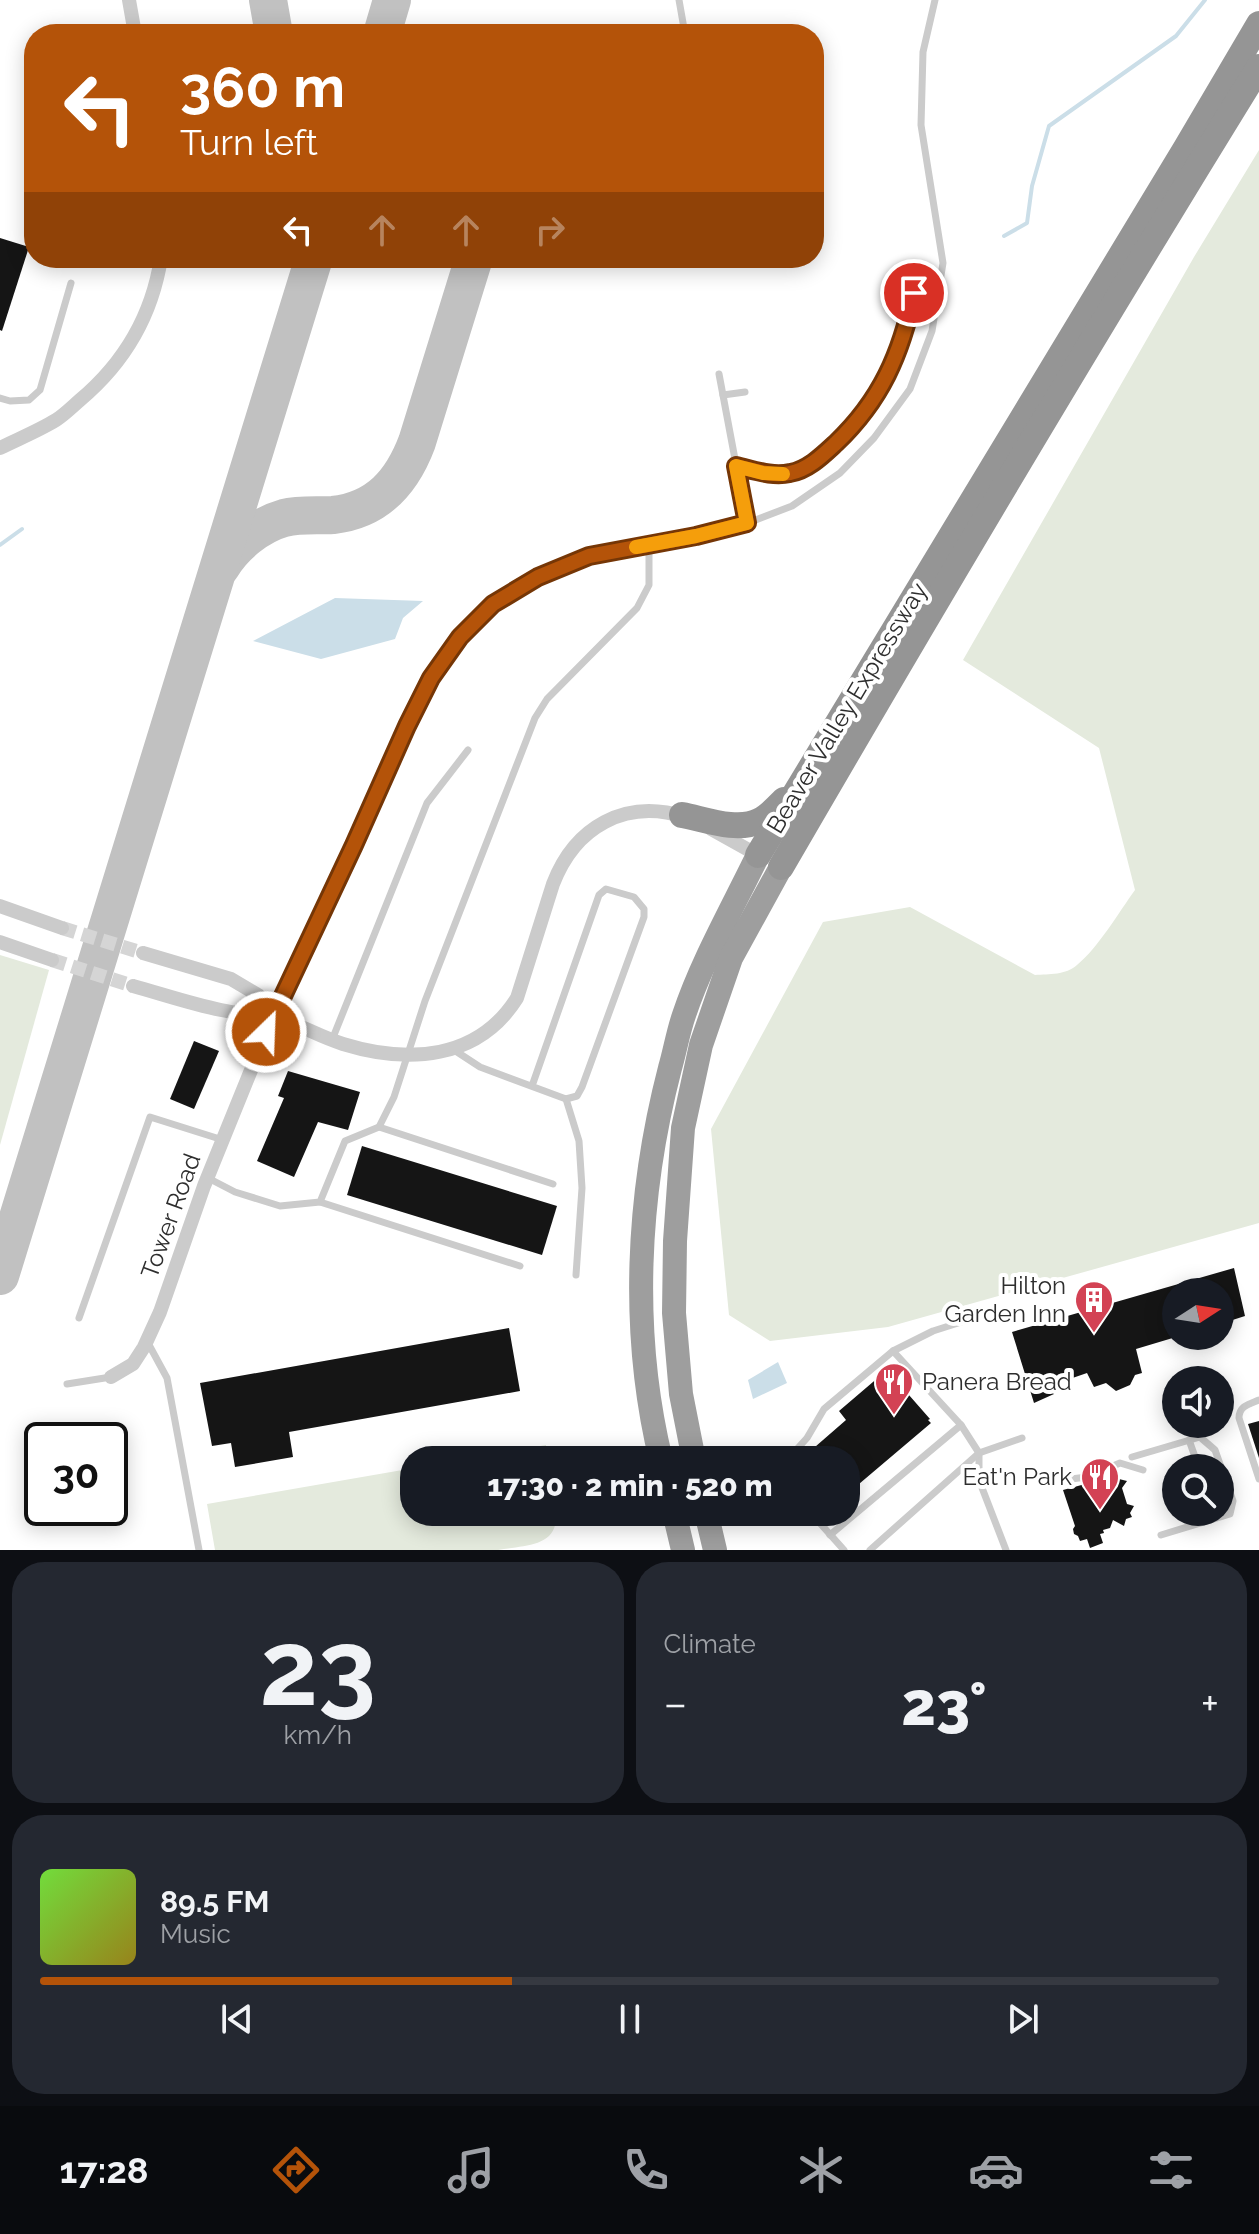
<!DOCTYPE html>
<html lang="en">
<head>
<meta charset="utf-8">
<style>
	:root { --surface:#171b24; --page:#242831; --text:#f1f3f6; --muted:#9ea1a6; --line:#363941; --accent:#b45309 }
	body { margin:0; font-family:Raleway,sans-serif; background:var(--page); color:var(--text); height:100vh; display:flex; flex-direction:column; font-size:30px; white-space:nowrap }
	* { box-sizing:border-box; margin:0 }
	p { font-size:26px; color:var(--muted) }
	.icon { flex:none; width:44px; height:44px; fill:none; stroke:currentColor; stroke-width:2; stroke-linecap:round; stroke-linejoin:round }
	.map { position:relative; height:1550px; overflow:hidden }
	.details { display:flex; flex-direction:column; gap:12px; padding:12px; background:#0d0f14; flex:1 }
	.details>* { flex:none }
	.top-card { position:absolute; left:24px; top:24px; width:800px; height:244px; border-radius:32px; box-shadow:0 4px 20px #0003; background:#b45309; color:#fff; overflow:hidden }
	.needle { width:52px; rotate:78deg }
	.controls { position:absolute; left:1162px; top:1278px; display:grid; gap:16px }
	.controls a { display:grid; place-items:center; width:72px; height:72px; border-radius:50%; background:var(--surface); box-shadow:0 4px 20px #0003; font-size:40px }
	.speed { position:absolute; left:24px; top:1422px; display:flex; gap:16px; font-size:40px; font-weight:700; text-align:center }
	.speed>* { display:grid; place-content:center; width:104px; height:104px; border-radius:50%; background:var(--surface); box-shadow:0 4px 20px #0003; line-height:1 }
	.speed .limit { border:4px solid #111; border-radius:12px; background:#fff; color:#111 }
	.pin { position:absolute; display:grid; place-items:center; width:68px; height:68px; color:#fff; margin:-34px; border:4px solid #fff; border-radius:50%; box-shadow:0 2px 8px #0007 }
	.me { position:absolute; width:88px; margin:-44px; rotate:24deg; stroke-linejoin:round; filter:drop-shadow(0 0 6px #0008) }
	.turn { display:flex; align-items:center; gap:28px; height:168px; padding:0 24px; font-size:36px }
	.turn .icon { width:104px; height:104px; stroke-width:2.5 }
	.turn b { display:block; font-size:56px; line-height:68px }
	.lanes { display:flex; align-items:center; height:76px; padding:0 24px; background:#0003; justify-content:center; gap:40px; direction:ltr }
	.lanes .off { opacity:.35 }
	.big { font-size:60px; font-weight:800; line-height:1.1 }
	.details .widget { flex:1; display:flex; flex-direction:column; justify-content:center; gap:12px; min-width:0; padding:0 28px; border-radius:32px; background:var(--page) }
	.details .dial { align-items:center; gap:0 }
	.dial b { font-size:104px; line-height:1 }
	.song { display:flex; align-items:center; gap:24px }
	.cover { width:96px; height:96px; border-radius:12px; background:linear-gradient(135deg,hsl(100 70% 55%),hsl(50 70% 35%)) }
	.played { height:8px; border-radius:4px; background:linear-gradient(90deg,var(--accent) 40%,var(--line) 40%) }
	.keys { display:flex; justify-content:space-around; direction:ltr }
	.heat { display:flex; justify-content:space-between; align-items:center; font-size:44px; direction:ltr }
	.details .tiles { flex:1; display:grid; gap:12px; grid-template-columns:1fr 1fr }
	.widget:last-child { grid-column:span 2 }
	.trip { position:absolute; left:400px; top:1446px; width:460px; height:80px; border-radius:32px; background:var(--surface); box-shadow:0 4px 20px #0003; font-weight:800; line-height:80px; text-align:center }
	.tabs { display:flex; height:128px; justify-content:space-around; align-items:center; background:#090b0e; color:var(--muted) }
	.tabs .icon { width:56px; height:56px }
	.tabs .on { color:var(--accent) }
	.tabs b { font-size:36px; color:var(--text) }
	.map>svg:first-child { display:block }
	.green { fill:#e4eadd }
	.water { fill:#cbdee8 }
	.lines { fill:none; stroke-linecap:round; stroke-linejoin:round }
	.stream { stroke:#cbdee8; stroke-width:4 }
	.taxiway { stroke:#c1c1c1; stroke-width:38 }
	.building { fill:#151515 }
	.minor-tunnel { stroke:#d5d5d5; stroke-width:14; stroke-dasharray:14 7; stroke-linecap:butt }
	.service { stroke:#cbcbcb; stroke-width:7 }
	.minor { stroke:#cbcbcb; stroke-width:14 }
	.trunk { stroke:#9e9e9e; stroke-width:24 }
	.motorway { stroke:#959595; stroke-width:26 }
	.route-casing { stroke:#753606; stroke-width:20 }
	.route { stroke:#b45309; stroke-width:14 }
	.slow { stroke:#f59e0b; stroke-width:14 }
	.labels { text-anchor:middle; stroke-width:8; stroke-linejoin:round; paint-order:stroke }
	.street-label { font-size:24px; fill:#2e2e2e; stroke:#fff }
	.poi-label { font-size:24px; fill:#2e2e2e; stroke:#fff; text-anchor:end }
</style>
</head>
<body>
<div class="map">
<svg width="1259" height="1550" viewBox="0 0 1259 1550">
	<rect width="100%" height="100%" fill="#fff"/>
	<g class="green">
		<path d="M1259 150V1223L888 1327 770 1341 729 1315 711 1129 823 922 910 907 1035 975C1049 974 1066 975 1077 965 1098 948 1119 912 1135 890L1099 748 963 660 1194 257Z"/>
		<polygon points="0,955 49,970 0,1145"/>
		<polygon points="546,1445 547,1460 458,1460"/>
		<path d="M414 1468V1512H556C559 1548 524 1545 498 1550H215L207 1504Z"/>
	</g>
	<g class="water">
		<polygon points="335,598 423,601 403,618 395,639 321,659 253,641"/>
		<polygon points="778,1362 787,1383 753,1399 748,1380"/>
	</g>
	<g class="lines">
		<g class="stream">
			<polyline points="1004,236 1027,223 1032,186 1049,126 1176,36 1205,0"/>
			<polyline points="0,545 22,529"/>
		</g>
		<g class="taxiway">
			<polyline points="268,0 274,34"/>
			<polyline points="382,34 392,0"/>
			<path d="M221 567C234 545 259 525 284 518 300 514 317 516 333 515 378 510 402 482 417 442L474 258"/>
			<polyline points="0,1276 314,258"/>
		</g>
	</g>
	<g class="building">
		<polygon points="0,238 29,247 2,331 0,330"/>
		<polygon points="194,1041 219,1051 194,1109 170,1099"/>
		<polygon points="288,1071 360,1092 348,1130 318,1122 294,1177 257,1161 284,1098 278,1096"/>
		<polygon points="362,1146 557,1206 542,1255 347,1195"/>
		<polygon points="1234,1268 1245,1316 1220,1324 1220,1292 1176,1292 1176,1337 1136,1349 1142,1373 1135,1375 1130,1385 1116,1391 1106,1383 1094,1387 1087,1373 1058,1383 1054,1394 1034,1403 1012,1332"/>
		<polygon points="509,1328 520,1391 289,1432 293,1457 235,1467 231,1443 212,1446 200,1383"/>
		<polygon points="887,1370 930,1419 928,1420 931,1423 846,1495 846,1460 800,1460 846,1420 839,1411"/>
		<polygon points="1259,1421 1259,1458 1248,1424"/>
		<polygon points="1110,1474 1112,1476 1117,1474 1119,1479 1127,1481 1122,1488 1127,1504 1134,1506 1130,1513 1132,1517 1126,1519 1124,1526 1113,1520 1110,1528 1103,1530 1104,1533 1100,1534 1103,1543 1090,1548 1087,1539 1080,1541 1078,1536 1074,1534 1073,1529 1075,1526 1063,1490 1089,1483"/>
	</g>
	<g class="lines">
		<g class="minor-tunnel">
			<polyline points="62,928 143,953"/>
			<polyline points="52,960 133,986"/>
		</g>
		<g class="service">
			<polyline points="679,0 685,34"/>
			<polyline points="893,306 910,312"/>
			<polyline points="719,374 747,523"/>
			<polyline points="723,395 745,392"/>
			<polyline points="0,398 10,401 29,400 40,390 71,283"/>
			<path d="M736 466C754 470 772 477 790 473 808 470 823 455 836 443 881 399 901 354 914 293"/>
			<polyline points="273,1016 354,845 407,726 431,678 460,637 493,604 538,577 589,556 696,536 740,526 792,506 840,473 874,438 910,389 932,331 943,263 921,125 923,52 935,0"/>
			<polyline points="332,1040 427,803 468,750"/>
			<polyline points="454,1050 480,1067 566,1099 577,1096 582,1087 644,917 644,909 634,897 606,889 599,895 532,1086"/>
			<polyline points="566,1099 579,1141 582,1188 576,1275"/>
			<polyline points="379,1127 553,1184"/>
			<polyline points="208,1178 235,1192 280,1206 320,1202 345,1141 379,1127 394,1097 425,1001 535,718 547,699 637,608 649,585 649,544"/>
			<polyline points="320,1202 520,1266"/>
			<polyline points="79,1318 150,1117 223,1140"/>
			<polyline points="148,1343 167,1378 199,1550"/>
			<polyline points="893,1351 961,1425 979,1453 979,1480 1006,1550"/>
			<polyline points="67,1384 111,1377"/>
			<path d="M1259 1400C1249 1404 1239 1406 1239 1418L1259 1479"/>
			<polyline points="1189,1440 1199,1468"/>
			<polyline points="1132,1457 1200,1437 1215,1450 1233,1501 1230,1514 1161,1535"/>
			<polyline points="787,1460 807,1438 824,1409 893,1351 933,1331 977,1317"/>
			<polyline points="1063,1480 1087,1477 1120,1463 1143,1470"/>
			<polyline points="810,1512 844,1550"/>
			<polyline points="830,1535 961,1425"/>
			<polyline points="870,1550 979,1453 1022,1438"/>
		</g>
		<g class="minor">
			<polyline points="129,0 135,34"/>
			<path d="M0 448C18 439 38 431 56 420 64 415 72 407 80 400 124 363 152 316 161 258"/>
			<polyline points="711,829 763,858"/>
			<polyline points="0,906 62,928"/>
			<polyline points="0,942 52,960"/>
			<polyline points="143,953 231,979 258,995 273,1016"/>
			<path d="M133 986C162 994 191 1004 221 1010 231 1012 241 1014 251 1015 259 1016 268 1015 275 1017 299 1024 320 1037 343 1044 408 1064 478 1060 517 998L553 884C575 827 625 798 685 817"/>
			<polyline points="111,1377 133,1364 144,1347 160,1312 204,1186 273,1016"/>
		</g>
		<g class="trunk">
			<path d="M661 1460C630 1332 637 1195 670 1068 675 1051 678 1032 684 1015 702 961 733 907 758 855"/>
			<polyline points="694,1460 681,1394 674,1313 675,1241 683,1128 701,1045 731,958 781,867"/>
			<polyline points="674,1512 683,1550"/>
			<polyline points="706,1512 715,1550"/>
		</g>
		<g class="motorway">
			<path d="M682 815C704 819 737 832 759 821 768 817 776 808 784 800"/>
			<polyline points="758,855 1186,148 1259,24"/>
			<path d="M781 867C937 598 1096 331 1259 67"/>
		</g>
	</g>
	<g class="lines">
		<g class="route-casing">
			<path id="route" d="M266 1032 354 845 407 726 431 678 460 637 493 604 538 577 589 556 696 536 747 523 736 466C754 470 772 477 790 473 808 470 823 455 836 443 881 400 901 354 914 293"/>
		</g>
		<use href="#route" class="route"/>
		<polyline class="slow" points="636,547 696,536 747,523 736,466 763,473 783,474"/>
	</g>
	<defs>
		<g id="building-pin" transform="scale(2)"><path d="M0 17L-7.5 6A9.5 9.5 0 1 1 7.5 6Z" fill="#d34254" stroke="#fff"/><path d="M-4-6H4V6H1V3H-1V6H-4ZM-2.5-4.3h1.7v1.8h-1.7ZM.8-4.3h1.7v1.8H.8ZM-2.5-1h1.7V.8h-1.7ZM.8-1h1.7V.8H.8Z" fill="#fff"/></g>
		<g id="restaurant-pin" transform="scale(2)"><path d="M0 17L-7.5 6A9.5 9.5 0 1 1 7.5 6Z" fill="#d34254" stroke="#fff"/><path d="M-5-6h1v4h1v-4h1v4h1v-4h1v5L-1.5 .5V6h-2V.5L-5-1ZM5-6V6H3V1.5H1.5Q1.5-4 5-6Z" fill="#fff"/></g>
	</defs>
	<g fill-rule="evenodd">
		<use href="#building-pin" x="1094" y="1300"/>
		<use href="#restaurant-pin" x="894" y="1382"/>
		<use href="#restaurant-pin" x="1100" y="1477"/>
	</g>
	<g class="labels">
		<g class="street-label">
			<text transform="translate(847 708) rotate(-59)" y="8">Beaver Valley Expressway</text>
			<text transform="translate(171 1216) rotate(-70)" y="8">Tower Road</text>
		</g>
		<g class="poi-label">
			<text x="1066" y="1294">Hilton<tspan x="1066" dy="28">Garden Inn</tspan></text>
			<text x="922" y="1390" text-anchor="start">Panera Bread</text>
			<text x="1072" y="1485">Eat'n Park</text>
		</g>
	</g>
</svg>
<div class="controls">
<a><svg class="needle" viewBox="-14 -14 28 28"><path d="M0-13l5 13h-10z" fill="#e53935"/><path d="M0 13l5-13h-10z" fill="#9ea1a6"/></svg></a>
<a><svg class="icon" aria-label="sound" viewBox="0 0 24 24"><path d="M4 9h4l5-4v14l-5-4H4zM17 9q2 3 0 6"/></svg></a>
<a><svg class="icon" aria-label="search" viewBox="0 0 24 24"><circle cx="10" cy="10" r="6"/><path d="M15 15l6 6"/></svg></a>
</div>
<div class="speed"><div class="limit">30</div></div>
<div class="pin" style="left:914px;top:293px;background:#d93025"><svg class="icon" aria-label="arrive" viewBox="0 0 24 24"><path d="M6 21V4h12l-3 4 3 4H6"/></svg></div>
<svg class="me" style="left:266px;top:1032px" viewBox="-20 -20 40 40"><circle r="17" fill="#b45309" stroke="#fff" stroke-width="3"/><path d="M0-11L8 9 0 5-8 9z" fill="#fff"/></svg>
<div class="trip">17:30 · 2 min · 520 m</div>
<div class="top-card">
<div class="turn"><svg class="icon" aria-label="left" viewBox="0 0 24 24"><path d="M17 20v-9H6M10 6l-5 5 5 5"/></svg><div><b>360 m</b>Turn left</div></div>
<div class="lanes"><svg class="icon" aria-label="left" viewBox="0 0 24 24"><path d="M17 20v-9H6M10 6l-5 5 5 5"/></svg><svg class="icon off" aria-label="ahead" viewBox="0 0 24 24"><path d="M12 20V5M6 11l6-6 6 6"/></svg><svg class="icon off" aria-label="ahead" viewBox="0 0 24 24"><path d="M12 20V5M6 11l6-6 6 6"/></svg><svg class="icon off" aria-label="right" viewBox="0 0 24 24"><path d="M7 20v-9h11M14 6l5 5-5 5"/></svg></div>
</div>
</div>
<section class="details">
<div class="tiles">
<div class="widget dial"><b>23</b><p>km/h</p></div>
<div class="widget"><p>Climate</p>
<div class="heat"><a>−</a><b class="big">23°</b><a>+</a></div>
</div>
<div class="widget">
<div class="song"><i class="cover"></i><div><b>89.5 FM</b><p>Music</p></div></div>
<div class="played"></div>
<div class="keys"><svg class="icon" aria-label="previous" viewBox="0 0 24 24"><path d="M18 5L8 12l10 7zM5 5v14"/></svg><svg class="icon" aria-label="pause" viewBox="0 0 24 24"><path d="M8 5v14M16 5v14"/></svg><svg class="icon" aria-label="next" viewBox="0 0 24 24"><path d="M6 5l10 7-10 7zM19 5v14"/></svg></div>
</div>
</div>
</section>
<nav class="tabs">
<b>17:28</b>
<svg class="icon on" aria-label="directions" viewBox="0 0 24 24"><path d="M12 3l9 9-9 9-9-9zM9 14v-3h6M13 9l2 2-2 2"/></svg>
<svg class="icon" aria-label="music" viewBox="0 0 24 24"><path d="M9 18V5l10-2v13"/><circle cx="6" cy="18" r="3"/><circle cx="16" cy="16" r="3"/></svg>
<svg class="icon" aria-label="phone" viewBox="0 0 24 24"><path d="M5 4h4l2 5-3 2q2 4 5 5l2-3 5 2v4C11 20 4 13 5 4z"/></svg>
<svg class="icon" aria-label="climate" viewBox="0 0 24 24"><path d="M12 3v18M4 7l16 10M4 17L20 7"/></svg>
<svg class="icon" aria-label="car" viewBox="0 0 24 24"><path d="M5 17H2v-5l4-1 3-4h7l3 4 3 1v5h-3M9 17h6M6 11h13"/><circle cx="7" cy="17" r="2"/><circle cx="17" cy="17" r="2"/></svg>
<svg class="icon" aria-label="filters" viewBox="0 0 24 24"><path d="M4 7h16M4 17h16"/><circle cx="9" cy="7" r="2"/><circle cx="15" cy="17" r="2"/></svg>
</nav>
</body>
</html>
